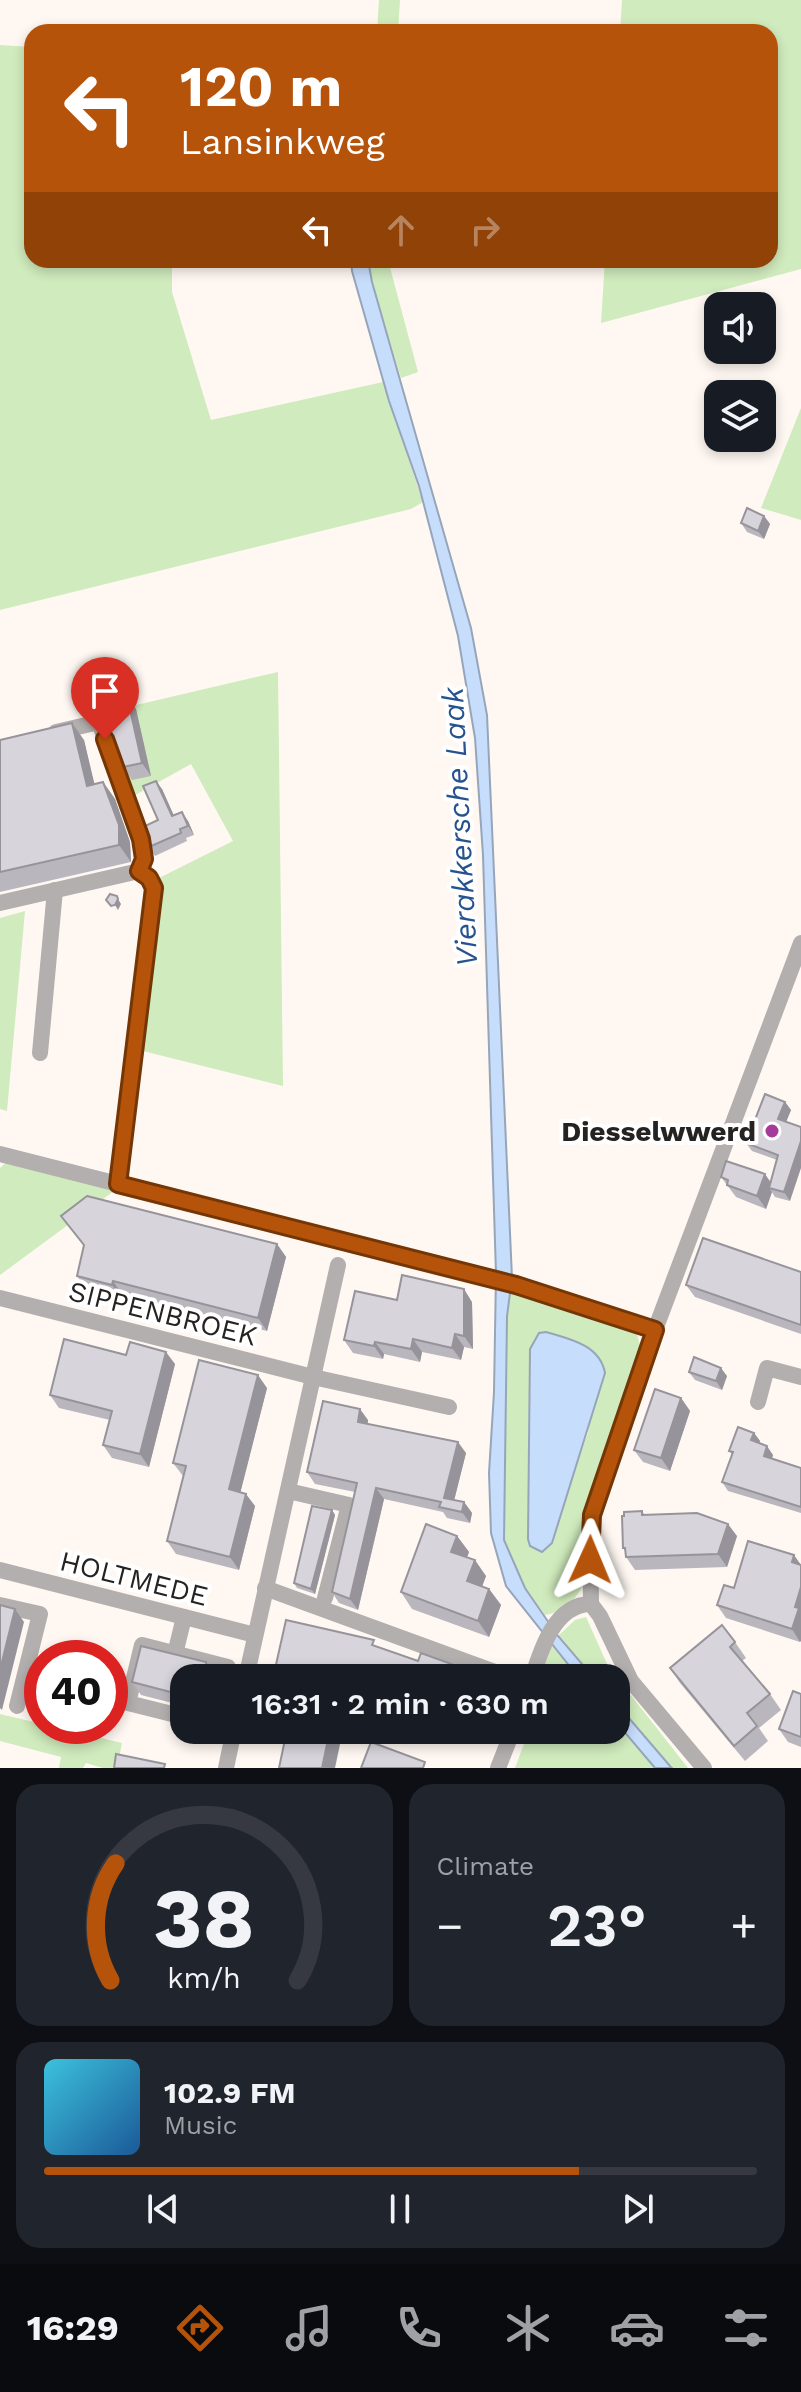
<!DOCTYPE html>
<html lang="en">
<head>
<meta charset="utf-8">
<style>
	:root { --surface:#171b24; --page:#20242c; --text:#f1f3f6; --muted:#9ea1a6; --line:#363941; --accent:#b45309 }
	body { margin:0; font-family:"Work Sans",sans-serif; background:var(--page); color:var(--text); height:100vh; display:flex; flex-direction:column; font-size:30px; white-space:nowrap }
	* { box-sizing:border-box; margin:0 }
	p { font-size:26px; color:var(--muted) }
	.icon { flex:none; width:44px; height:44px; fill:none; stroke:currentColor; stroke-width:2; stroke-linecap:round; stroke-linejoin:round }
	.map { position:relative; height:1768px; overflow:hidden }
	.side { display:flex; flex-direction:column; gap:16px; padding:16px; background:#0d0f14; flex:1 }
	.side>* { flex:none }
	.banner { position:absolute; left:24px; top:24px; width:754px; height:244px; border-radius:24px; box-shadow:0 4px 12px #0003; background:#b45309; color:#fff; overflow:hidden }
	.buttons { position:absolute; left:704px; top:292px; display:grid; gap:16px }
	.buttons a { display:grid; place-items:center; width:72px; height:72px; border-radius:16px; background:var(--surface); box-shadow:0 4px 12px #0003; font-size:40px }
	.speed { position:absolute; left:24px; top:1640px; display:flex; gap:16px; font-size:40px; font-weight:700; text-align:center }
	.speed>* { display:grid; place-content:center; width:104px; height:104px; border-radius:50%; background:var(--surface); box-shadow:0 4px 12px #0003; line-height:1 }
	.speed .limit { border:12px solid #d22; background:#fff; color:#111 }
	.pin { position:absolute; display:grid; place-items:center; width:68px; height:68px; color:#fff; margin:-82px -34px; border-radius:50% 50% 50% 0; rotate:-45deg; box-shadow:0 0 8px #0007 }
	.pin .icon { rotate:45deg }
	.me { position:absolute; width:88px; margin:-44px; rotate:1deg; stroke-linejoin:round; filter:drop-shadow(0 0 6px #0008) }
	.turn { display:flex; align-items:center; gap:28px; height:168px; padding:0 24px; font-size:36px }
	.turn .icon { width:104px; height:104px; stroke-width:2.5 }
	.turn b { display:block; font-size:56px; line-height:68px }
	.lanes { display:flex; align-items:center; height:76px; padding:0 24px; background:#0003; justify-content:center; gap:40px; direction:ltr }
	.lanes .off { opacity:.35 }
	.big { font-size:60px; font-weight:600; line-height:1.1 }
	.side .widget { flex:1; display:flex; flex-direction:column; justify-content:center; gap:12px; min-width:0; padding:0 28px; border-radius:24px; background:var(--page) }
	.side .dial { align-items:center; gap:0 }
	.dial svg { height:208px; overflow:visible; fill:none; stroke:var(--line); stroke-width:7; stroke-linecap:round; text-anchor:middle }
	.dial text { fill:var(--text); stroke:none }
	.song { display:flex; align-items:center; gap:24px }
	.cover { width:96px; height:96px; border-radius:12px; background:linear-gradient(135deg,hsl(190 70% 55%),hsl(210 70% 35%)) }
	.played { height:8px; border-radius:4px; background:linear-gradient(90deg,var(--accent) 75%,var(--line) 75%) }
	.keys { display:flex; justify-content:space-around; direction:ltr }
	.heat { display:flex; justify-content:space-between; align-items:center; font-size:44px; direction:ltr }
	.side .tiles { flex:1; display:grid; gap:16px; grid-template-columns:1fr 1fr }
	.widget:last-child { grid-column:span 2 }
	.trip { position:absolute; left:170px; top:1664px; width:460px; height:80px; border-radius:24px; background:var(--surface); box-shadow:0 4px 12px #0003; font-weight:600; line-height:80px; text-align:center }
	.tab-bar { display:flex; height:128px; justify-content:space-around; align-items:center; background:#090b0e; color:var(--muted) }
	.tab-bar .icon { width:56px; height:56px }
	.tab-bar .selected { color:var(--accent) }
	.tab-bar b { font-size:36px; color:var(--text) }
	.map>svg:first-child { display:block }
	.green { fill:#d0ebbd; fill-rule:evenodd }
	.water { fill:#c7ddfc; stroke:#96a5ba; stroke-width:2 }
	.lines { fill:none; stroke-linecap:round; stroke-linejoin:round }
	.minor { stroke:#b3afae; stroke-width:16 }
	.wall { fill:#b9b6bd }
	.shaded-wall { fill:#96949a }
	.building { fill:#d7d4dc; stroke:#96949a; stroke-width:2 }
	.route-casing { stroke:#753606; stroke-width:20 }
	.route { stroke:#b45309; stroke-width:14 }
	.poi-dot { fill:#a63a9a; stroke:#fff; stroke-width:3 }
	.labels { text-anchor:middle; stroke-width:8; stroke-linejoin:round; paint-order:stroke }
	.poi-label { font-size:28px; font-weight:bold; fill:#252321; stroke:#fff; text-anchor:end }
	.street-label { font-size:28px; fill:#252321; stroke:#fff }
	.water-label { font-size:30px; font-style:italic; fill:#26538f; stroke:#fff }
</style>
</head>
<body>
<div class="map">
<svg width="801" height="1768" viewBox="0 0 801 1768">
	<rect width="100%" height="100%" fill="#fff8f2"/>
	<g class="green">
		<polygon points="379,0 400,0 398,32 377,32"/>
		<polygon points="622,0 801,0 801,269 601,323 605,260 770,260 770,32 620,32"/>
		<polygon points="0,45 32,47 32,260 172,260 172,292 211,420 383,382 423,502 411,509 0,610"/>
		<polygon points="368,260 388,260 418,372 401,378 372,282"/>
		<polygon points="801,408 801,520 761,508"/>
		<polygon points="278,672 283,1086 139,1050 159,878 233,841 191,764 130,798 121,769 132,706"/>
		<polygon points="25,911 7,1111 0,1109 0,918"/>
		<polygon points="9,1160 118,1188 0,1275 0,1168"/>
		<path d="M512 1278 632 1329 637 1334 642 1353 583 1584C577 1600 561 1613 545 1615L517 1575 504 1540 507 1316ZM535 1338 569 1339 599 1356 588 1433 571 1478 528 1539 530 1349Z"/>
		<polygon points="586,1617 608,1666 688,1768 673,1768 616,1703 616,1678 595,1678 558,1636 575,1620"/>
		<polygon points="550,1642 579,1678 539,1678"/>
		<polygon points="0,1714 122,1743 117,1768 103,1768 86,1763 83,1768 59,1768 61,1757 0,1741"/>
		<polygon points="616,1722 655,1768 515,1768 529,1730 616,1730"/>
	</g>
	<g class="water">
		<polygon points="351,260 368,260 372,282 471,628 487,715 512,1278 507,1316 504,1540 525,1588 558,1636 594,1678 579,1678 506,1586 491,1533 489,1473 494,1392 496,1274 483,855 475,738 458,636 419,486 389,401 352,271"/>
		<path d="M546 1332C570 1339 600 1345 605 1373L552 1543 542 1552 530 1546 528 1539 530 1349 539 1333Z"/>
		<polygon points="616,1703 670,1766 672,1768 655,1768 616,1722"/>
	</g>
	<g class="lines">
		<g class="minor">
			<polyline points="56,732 99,722 141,839 144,859 139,871"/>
			<polyline points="0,903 139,871 149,878 154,888 118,1184"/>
			<polyline points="40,1053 55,890"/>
			<polyline points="0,1154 516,1285 655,1330"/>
			<polyline points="0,1298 313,1377 449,1407"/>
			<polyline points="758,1402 767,1368 801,1377"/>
			<polyline points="288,1491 349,1505 325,1598"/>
			<polyline points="0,1570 255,1635"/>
			<polyline points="265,1588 511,1678"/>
			<polyline points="591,1604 590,1533 596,1501 655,1330 801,943"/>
			<polyline points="591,1604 600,1616 631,1681 704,1768"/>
			<polyline points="0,1605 40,1614 17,1706"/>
			<polyline points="175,1654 184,1617"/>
			<polyline points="246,1678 338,1265"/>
			<path d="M532 1678C541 1649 555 1604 591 1604"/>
			<polyline points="184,1717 128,1703 142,1645 228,1667 225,1678"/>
			<polyline points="226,1768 234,1730"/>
			<polyline points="498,1768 513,1730"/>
		</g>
	</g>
	<g class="wall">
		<polygon points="764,516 770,524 764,539 747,532 741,523"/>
		<polygon points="127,696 136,709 151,776 132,780 123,767"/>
		<polygon points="0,740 84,740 94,784 103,782 115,799 130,842 131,862 0,892"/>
		<polygon points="162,789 174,816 188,821 194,835 186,838 187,841 155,856 149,847 158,820"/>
		<polygon points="785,1102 791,1110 786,1122 790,1201 775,1197 772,1192 766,1209 736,1197 721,1177 771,1182 777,1160 752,1151 746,1143"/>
		<polygon points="61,1216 277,1244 286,1257 267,1331 122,1294 121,1298 86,1288 77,1276 84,1246"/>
		<polygon points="801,1272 801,1334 695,1297 686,1285"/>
		<polygon points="397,1300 472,1302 473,1349 464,1347 461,1360 422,1352 420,1362 384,1354 383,1359 353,1353 344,1340"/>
		<polygon points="126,1355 175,1364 149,1467 112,1458 103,1445 110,1420 59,1408 50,1395"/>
		<polygon points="689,1372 727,1376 722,1390 695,1380"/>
		<polygon points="267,1388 240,1492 255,1506 239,1570 176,1554 167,1541 183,1476 173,1463"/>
		<polygon points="681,1398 690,1411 670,1471 643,1462 634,1450"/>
		<polygon points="368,1420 368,1424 466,1453 454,1500 464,1502 472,1513 470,1523 447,1518 443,1512 384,1499 358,1610 339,1603 332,1592 355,1492 315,1484 307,1472"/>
		<polygon points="754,1433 760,1441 759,1443 773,1455 772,1459 801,1468 801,1513 728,1491 722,1482 732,1454 729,1451"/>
		<polygon points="332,1510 335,1515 315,1594 297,1588 294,1583"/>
		<polygon points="642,1511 645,1515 737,1536 727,1567 635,1570 626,1557 626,1552 623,1548"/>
		<polygon points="457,1536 469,1552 467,1557 486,1576 482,1587 489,1589 501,1605 489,1637 412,1609 401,1592"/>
		<polygon points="801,1565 800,1642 726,1618 717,1605 734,1588"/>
		<polygon points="735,1642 746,1658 742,1661 770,1694 781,1710 759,1728 768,1741 745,1761 680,1683 670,1668"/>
		<polygon points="214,1675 215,1678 184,1678 184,1706 141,1695 132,1682"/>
		<polygon points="801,1694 801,1747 788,1742 779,1729"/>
		<polygon points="374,1730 407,1730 404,1741"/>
	</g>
	<g class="shaded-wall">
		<polygon points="764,516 770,524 764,539 758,531"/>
		<polygon points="127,696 136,709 151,776 142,763"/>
		<polygon points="72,723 84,740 99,803 87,786"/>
		<polygon points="156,781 162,789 178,825 172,816"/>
		<polygon points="103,782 115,799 130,842 131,862 119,845"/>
		<polygon points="182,812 188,821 194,835 188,826"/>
		<polygon points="118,899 121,904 118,910 115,905"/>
		<polygon points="785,1102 791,1110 784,1127 778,1119"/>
		<polygon points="801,1141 801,1168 790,1201 784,1192"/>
		<polygon points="765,1174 774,1187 769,1188 772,1192 766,1209 757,1196"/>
		<polygon points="277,1244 286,1257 267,1331 258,1318"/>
		<polygon points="113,1281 122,1294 121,1298 112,1285"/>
		<polygon points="464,1289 472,1302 473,1349 464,1336"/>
		<polygon points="455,1334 464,1347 461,1360 452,1348"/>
		<polygon points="413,1339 422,1352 420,1362 411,1349"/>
		<polygon points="375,1342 384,1354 383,1359 374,1346"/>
		<polygon points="166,1352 175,1364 149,1467 140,1454"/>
		<polygon points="721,1368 727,1376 722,1390 716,1381"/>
		<polygon points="258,1375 267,1388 238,1502 229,1489"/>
		<polygon points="681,1398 690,1411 670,1471 661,1458"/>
		<polygon points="360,1409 368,1420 366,1433 358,1422"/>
		<polygon points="754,1433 760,1441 757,1449 751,1440"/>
		<polygon points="458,1442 466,1453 452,1509 444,1498"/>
		<polygon points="767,1446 773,1455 770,1464 764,1456"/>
		<polygon points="376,1488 384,1499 358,1610 350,1599"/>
		<polygon points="246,1494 255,1506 239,1570 230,1557"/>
		<polygon points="464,1502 472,1513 470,1523 462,1512"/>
		<polygon points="332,1510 335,1515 315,1594 311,1589"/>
		<polygon points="728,1524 737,1536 727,1567 718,1554"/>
		<polygon points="457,1536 469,1552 463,1568 451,1552"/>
		<polygon points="794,1555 801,1565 792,1562"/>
		<polygon points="475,1560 486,1576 478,1597 467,1581"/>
		<polygon points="801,1587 801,1641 800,1642 792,1629 795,1607"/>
		<polygon points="489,1589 501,1605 489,1637 478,1621"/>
		<polygon points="15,1609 24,1622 2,1710 0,1708 0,1670"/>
		<polygon points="206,1662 214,1675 215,1678 206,1678"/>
		<polygon points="468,1670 474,1678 465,1678"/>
		<polygon points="330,1730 343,1730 335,1768 322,1768"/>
		<polygon points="396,1730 407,1730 404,1741"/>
	</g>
	<g class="building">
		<polygon points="747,508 764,516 758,531 741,523"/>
		<polygon points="127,696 142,763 123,767 99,703"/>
		<polygon points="72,723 87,786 103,782 119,825 119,845 0,872 0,740"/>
		<polygon points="156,781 172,816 182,812 188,826 180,829 181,833 149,847 145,826 158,820 143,786"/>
		<polygon points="110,894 117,896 118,899 115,905 111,906 106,900"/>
		<polygon points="765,1094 785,1102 778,1119 801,1127 801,1141 784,1192 769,1188 778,1155 746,1143"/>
		<polygon points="726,1161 765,1174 757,1196 727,1185 728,1180 721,1177"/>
		<polygon points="87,1196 277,1244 258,1318 113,1281 112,1285 77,1276 84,1245 61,1216"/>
		<polygon points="703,1238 801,1272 801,1325 686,1285"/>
		<polygon points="402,1275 464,1289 464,1336 455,1334 452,1348 413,1339 411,1349 375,1342 374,1346 344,1340 355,1291 397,1300"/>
		<polygon points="64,1339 126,1355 130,1342 166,1352 140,1454 103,1445 112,1411 50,1395"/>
		<polygon points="694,1357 721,1368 716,1381 689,1372"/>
		<polygon points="199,1360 258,1375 229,1489 246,1494 230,1557 167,1541 186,1466 173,1463"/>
		<polygon points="655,1389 681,1398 661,1458 634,1450"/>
		<polygon points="323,1401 360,1409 358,1422 458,1442 444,1498 464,1502 462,1512 439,1507 441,1502 376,1488 350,1599 332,1592 357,1483 307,1472"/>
		<polygon points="738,1427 754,1433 751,1440 767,1446 764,1456 801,1468 801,1507 722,1482 733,1452 729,1451"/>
		<polygon points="312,1506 332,1510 311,1589 294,1583"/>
		<polygon points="642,1511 642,1515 697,1513 728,1524 718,1554 626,1557 625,1548 623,1548 622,1516 624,1516 624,1512"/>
		<polygon points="426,1524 457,1536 451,1552 475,1560 467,1581 489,1589 478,1621 401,1592"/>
		<polygon points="748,1541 794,1555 792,1562 801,1565 801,1587 795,1607 799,1608 792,1629 717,1605 724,1585 734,1588"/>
		<polygon points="0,1605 15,1609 0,1670"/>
		<polygon points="286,1620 374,1640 372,1645 418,1661 421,1653 468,1670 465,1678 273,1678"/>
		<polygon points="722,1625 735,1642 730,1647 770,1694 747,1713 757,1726 734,1746 670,1668"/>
		<polygon points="141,1646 206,1662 207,1672 206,1678 184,1678 184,1698 178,1694 132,1682"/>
		<polygon points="793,1691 801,1694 801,1737 779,1729"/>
		<polygon points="287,1730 330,1730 322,1768 279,1768"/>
		<polygon points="371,1742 425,1762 423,1768 361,1768"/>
		<polygon points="116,1754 165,1764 164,1768 114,1768"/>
	</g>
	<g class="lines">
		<g class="route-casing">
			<polyline id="route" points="105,739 141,839 144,859 139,871 149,878 154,888 118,1184 516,1285 655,1330 592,1515 590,1560"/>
		</g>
		<use href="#route" class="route"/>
	</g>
	<circle class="poi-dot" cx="772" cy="1131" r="8"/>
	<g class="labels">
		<g class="poi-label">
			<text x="756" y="1141">Diesselwwerd</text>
		</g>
		<g class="street-label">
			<text transform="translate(163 1313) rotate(14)" y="10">SIPPENBROEK</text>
			<text transform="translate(134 1578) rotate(14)" y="10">HOLTMEDE</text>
		</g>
		<g class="water-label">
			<text transform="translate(460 827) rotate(-93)" y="10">Vierakkersche Laak</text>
		</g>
	</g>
</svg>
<div class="buttons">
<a><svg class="icon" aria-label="sound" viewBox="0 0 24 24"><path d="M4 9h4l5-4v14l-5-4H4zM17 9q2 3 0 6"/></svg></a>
<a><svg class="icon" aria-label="layers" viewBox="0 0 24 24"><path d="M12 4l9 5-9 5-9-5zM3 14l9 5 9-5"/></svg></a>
</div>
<div class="speed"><div class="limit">40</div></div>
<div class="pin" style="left:105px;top:739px;background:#d93025"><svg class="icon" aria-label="arrive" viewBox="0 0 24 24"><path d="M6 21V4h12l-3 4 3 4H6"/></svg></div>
<svg class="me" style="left:590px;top:1560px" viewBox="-20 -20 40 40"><path d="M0-17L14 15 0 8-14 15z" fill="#b45309" stroke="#fff" stroke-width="4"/></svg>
<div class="trip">16:31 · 2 min · 630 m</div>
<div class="banner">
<div class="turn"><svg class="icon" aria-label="left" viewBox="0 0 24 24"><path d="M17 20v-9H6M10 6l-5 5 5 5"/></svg><div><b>120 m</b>Lansinkweg</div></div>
<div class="lanes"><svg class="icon" aria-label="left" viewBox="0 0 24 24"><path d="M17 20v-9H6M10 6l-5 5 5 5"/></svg><svg class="icon off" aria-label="ahead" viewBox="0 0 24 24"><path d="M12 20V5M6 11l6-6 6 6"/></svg><svg class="icon off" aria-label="right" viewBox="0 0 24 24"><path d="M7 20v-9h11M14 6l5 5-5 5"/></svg></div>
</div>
</div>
<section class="side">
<div class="tiles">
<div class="widget dial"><svg viewBox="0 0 100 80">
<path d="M14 69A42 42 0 1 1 86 69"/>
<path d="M14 69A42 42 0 0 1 16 24" stroke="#b45309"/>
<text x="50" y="56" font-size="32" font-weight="700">38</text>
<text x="50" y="72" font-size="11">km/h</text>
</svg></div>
<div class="widget"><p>Climate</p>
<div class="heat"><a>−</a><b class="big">23°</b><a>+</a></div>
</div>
<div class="widget">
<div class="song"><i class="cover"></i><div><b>102.9 FM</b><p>Music</p></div></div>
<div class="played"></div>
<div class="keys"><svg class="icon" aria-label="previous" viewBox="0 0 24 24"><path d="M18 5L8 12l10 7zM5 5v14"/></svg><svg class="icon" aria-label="pause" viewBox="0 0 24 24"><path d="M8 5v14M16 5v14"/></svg><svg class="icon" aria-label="next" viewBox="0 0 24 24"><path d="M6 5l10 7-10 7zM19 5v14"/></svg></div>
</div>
</div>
</section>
<nav class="tab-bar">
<b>16:29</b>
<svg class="icon selected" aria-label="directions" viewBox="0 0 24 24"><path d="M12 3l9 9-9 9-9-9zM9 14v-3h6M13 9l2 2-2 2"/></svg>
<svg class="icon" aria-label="music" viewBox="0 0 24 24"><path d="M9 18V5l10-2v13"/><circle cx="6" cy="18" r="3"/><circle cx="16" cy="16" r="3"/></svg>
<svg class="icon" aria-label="phone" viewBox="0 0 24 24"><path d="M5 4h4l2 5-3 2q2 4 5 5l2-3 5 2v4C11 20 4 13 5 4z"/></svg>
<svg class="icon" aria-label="climate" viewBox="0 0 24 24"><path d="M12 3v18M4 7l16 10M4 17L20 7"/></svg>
<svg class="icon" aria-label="car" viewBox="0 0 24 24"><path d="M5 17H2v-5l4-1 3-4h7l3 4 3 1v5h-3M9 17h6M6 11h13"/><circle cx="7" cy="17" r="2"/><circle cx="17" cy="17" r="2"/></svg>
<svg class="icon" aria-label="filters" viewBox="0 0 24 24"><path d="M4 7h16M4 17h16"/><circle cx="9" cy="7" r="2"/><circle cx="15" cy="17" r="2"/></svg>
</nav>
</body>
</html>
